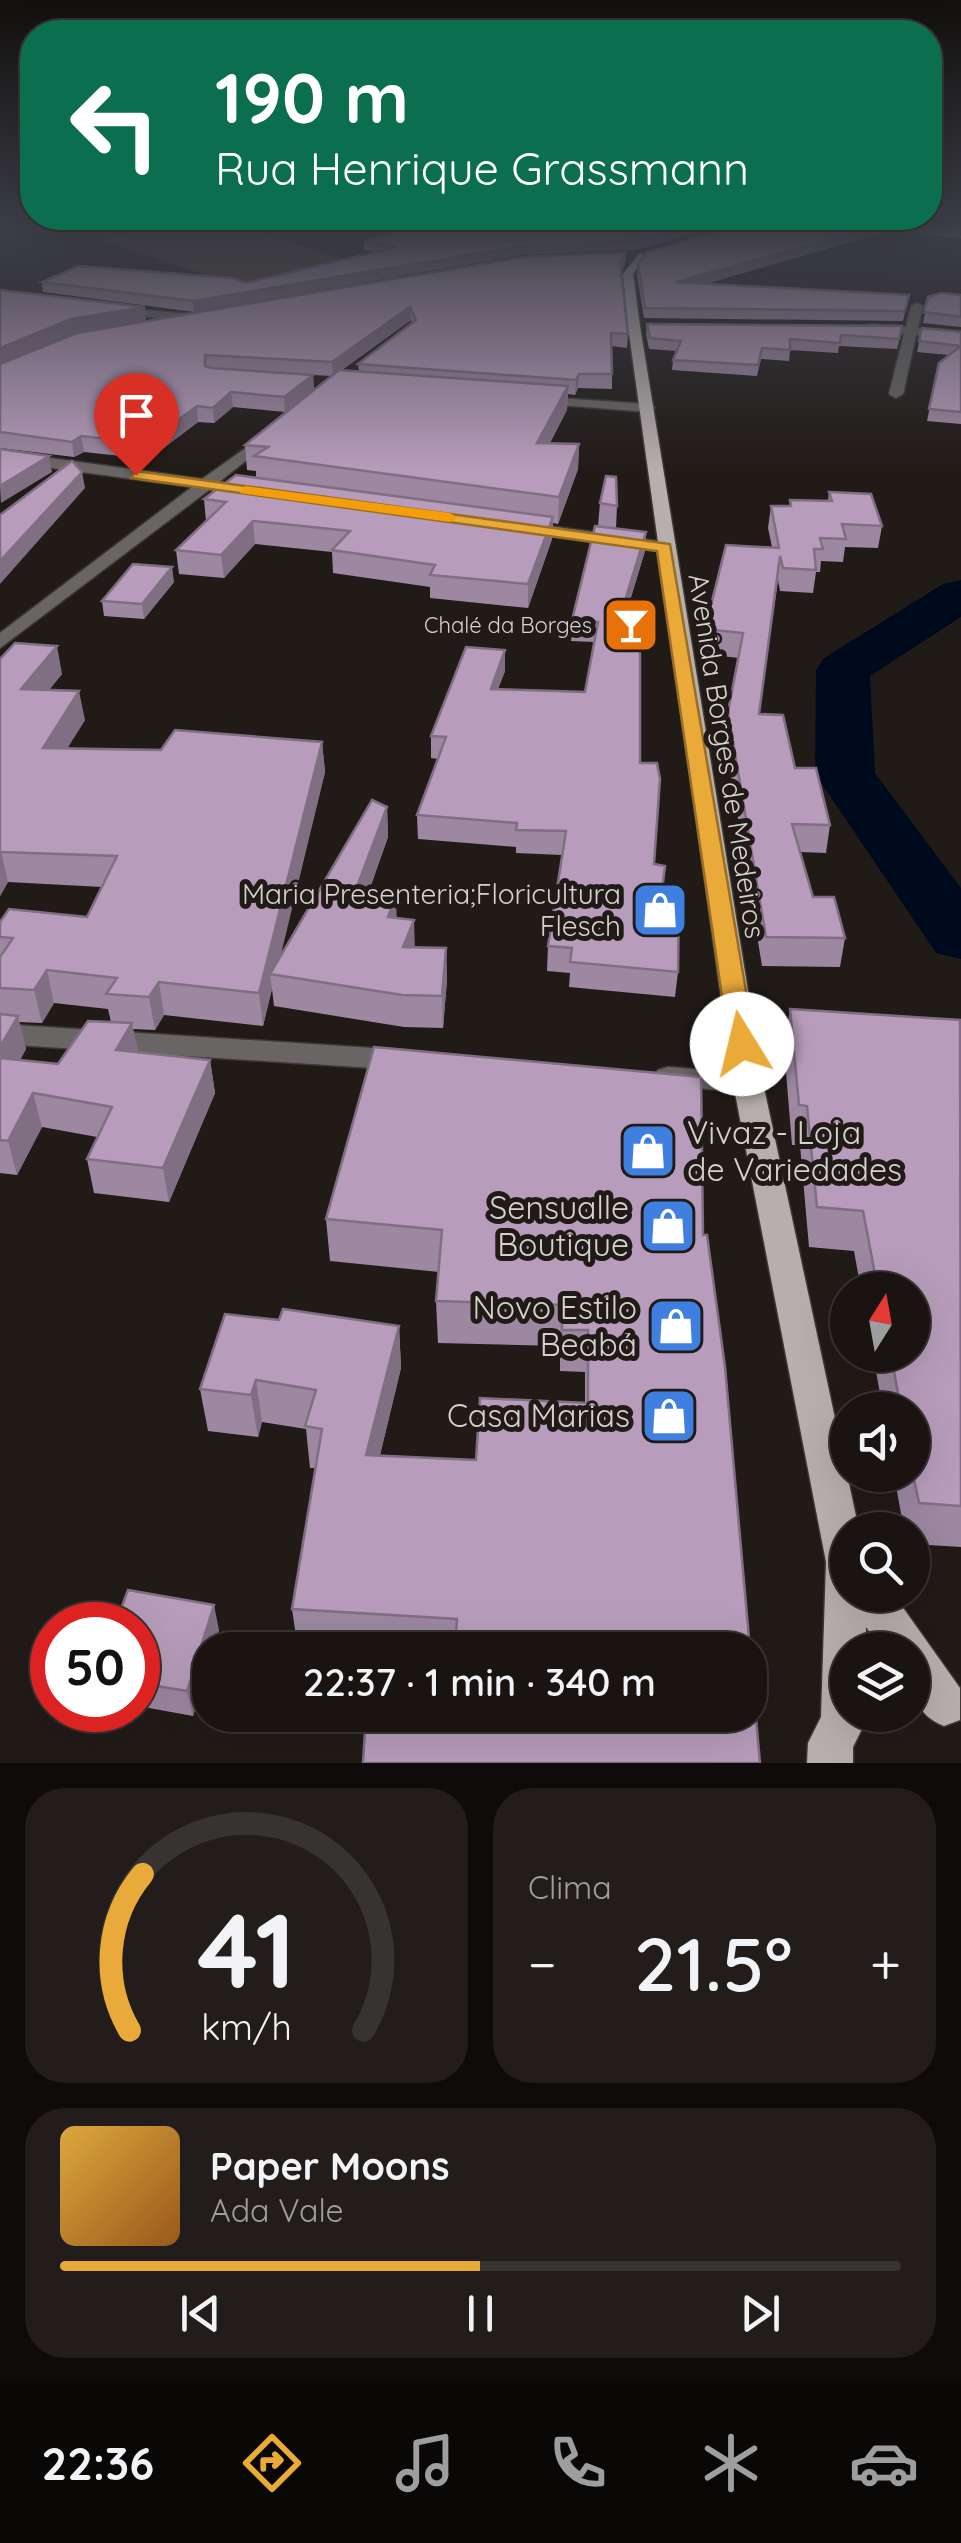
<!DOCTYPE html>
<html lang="pt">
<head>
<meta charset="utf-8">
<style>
	:root { --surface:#191412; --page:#221d1b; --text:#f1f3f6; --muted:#9f9e9f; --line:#373332; --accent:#eaaa39 }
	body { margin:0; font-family:Quicksand,sans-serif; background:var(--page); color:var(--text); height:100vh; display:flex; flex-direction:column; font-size:38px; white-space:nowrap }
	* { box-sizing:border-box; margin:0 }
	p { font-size:32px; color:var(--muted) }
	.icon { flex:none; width:55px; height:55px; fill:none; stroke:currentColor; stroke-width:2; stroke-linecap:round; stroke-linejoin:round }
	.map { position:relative; height:1763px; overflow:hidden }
	.panel { display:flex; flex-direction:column; gap:25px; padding:25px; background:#0e0b0a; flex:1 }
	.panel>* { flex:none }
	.hud { position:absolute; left:20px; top:20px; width:922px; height:210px; border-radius:40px; box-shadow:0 10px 40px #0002,0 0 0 2px var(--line); background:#0b6e4f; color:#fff; overflow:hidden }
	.needle { width:65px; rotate:11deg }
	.tools { position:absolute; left:830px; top:1272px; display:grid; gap:20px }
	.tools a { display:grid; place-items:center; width:100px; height:100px; border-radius:50%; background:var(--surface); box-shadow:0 10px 40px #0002,0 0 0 2px var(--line); font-size:50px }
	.speed { position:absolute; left:30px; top:1602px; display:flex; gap:20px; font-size:50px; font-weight:700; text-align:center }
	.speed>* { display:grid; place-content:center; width:130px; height:130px; border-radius:50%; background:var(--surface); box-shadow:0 10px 40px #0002,0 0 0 2px var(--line); line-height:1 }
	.speed .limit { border:15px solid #d22; background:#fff; color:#111 }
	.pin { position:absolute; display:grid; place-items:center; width:85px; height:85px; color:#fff; margin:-102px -42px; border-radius:50% 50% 50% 0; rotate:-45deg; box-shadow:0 0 10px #0007 }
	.pin .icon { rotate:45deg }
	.me { position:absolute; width:110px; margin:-55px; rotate:351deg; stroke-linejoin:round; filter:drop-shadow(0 0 8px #0008) }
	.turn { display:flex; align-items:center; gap:35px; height:210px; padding:0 30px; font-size:45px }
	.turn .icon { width:130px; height:130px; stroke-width:2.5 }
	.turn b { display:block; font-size:70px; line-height:85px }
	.big { font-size:75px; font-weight:600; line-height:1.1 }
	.panel .widget { flex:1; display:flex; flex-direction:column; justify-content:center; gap:15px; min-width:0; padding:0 35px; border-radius:40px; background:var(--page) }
	.panel .dial { align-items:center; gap:0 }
	.dial svg { height:260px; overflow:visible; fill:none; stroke:var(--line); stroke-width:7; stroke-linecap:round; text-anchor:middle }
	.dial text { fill:var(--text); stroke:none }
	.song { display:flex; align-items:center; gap:30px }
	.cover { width:120px; height:120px; border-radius:15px; background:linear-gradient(135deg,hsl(40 70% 55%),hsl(30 70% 35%)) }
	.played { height:10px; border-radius:5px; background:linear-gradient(90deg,var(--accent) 50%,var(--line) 50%) }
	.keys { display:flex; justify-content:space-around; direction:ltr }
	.heat { display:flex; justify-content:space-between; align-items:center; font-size:55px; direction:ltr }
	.panel .tiles { flex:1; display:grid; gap:25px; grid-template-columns:1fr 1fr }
	.widget:last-child { grid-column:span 2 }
	.trip { position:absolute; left:192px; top:1632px; width:575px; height:100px; border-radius:40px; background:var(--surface); box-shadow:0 10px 40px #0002,0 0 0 2px var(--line); font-weight:600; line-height:100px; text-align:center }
	.dock { display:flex; height:160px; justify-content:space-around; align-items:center; background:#0a0807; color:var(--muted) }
	.dock .icon { width:70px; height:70px }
	.dock .on { color:var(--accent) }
	.dock b { font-size:45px; color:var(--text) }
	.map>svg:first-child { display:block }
	.green { fill:#543b2f }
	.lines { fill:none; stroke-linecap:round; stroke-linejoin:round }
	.river { fill:#000a1d; fill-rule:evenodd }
	.minor-casing { stroke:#3e3835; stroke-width:3 }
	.major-casing { stroke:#3e3835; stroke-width:3 }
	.minor { fill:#696564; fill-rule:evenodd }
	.major { fill:#b7afae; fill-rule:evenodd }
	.wall { fill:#9d87a1; fill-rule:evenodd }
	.shaded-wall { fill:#806e83 }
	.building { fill:#b79dbb; stroke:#806e83; stroke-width:2.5 }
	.route { fill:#eaaa39; stroke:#986e25; stroke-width:2.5 }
	.slow { fill:#f59e0b }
	.labels { text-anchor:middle; stroke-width:10; stroke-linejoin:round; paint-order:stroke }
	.far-poi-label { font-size:22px; fill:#d5d1cf; stroke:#211b18; text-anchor:end }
	.street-label { font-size:28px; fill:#d5d1cf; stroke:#211b18 }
	.poi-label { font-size:28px; fill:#d5d1cf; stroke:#211b18; text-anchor:end }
	.near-poi-label { font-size:32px; fill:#d5d1cf; stroke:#211b18; text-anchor:end }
</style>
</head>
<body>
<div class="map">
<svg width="961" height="1763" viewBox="0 0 961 1763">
	<rect width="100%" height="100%" fill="#211b18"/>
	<polygon class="green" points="182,224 234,224 353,262 247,289 100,239"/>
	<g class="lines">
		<polygon class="river" points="961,580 961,617 870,676 875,773 961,888 961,959 936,953 815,774 816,670 824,658 943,584"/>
		<g class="minor-casing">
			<g id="minor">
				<polygon points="917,303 923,306 918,328 961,331 961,339 916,335 903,394 896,398 889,394 904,334 863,328 869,324 906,327 911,306"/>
				<polygon points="110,307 191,314 197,318 191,322 114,313"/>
				<polygon points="528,396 648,404 655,408 648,412 533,403 526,399"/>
				<polygon points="271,430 278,434 276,437 219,482 259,488 259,494 209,490 0,648 0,633 192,487 0,461 0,451 202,479"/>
				<polygon points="521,522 664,542 673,547 664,552 515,531 513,527"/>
				<polygon points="0,1024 404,1050 414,1053 419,1060 414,1067 404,1070 0,1044"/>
				<polygon points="668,1067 748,1073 758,1076 763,1083 758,1090 748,1093 658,1084 653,1077 658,1070"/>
			</g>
		</g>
		<g class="major-casing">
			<path id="major" d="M640 253 645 256 633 274 640 326 763 1083 859 1530H848V1595H894L960 1688V1720L944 1726C909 1712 912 1683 912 1650H882L866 1627V1650H848V1715H869L853 1747V1763H807L808 1743 821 1717 826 1562 733 1083 628 326 623 274Z"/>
		</g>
		<use href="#minor" class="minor"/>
		<use href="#major" class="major"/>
	</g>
	<g class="wall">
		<polygon points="505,224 730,224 639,249 521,255 194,312 43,292 42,282 246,283 375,252 364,250 364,241 473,230"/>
		<polygon points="743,224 961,224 961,239 892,230 705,284 909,295 903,321 644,318 637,275 638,265"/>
		<path d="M626 252 625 264 621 271 628 334 627 348 612 346V389L578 388 575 395 568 394 567 410 550 443 579 444 578 469 558 524 553 523 552 539 528 608 430 598V587L333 573 332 552 255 544 224 578 179 574 176 550 206 521 204 499 256 478V471L247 470 245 445 285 412 233 407 214 423 198 422 149 459 84 452 74 457 0 448V364ZM411 320 412 323 358 364 359 371 342 370ZM297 374 331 376 314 390 313 375Z"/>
		<polygon points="961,295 961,327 923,323 928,297"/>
		<polygon points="647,324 900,337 897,349 839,346 838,353 790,350 789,361 761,359 757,376 672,370 673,360 677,351 649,349 646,334"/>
		<polygon points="922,328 961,332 961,424 927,421 939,363 949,355 917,352"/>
		<polygon points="829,492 882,526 878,548 845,547 843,562 821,561 820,572 816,572 813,593 780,591 778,580 759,714 795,768 830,825 826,853 800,852 813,897 845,938 840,967 762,966 725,739 728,712 739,658 703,654 705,629 772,547 768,528 771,506 790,506 790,500 828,501"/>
		<polygon points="600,503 617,506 616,528 646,532 645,551 628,607 640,763 654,864 663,891 678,972 675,997 569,987 570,973 547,971 548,946 562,855 516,853 516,847 418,839 417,815 438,759 431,758 431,736 505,671 498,689 585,692 594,642 571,641 572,620 598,526"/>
		<polygon points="174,582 144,619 104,616 102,601"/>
		<path d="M0 659 62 674 49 690 85 720 67 748 161 750 322 742 325 772 279 959 387 807 388 837 368 894 397 918 414 947 446 948 447 980 443 1028 404 1027 274 1006 272 989 263 1026 164 1015 155 1030 133 1029 138 1052 210 1060 215 1093 169 1202 94 1193 87 1159 97 1137 42 1127 17 1175 0 1173V922L87 917 102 887 8 882 0 896ZM54 1003 108 1009 111 1022 58 1064 20 1060 26 1049 19 1022 42 1023Z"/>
		<polygon points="790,1009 961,1025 961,1547 912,1544 912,1530 904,1530 894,1475 912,1475 912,1410 883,1410 873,1355 912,1355 912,1290 861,1290 854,1251 809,1247 800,1145 792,1145 784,1048"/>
		<polygon points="374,1047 701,1077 703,1235 707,1235 725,1367 760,1763 363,1763 366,1715 750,1715 750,1650 298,1650 292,1609 315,1468 310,1468 306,1429 262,1422 258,1437 208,1431 200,1389 225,1314 279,1320 283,1309 399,1326 401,1368 380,1455 476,1460 480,1398 585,1403 585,1372 560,1371 560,1346 438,1343 436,1301 439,1272 330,1261 326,1219"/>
		<polygon points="138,1625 219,1630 213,1650 210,1650 210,1660 193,1716 138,1706"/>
	</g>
	<g class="shaded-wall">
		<polygon points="699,224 730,224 639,249 521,255 194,312 193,301 522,246"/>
		<polygon points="885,224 894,224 892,230 676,292 676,282"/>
		<polygon points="626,252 625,264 619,274 620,262"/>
		<polygon points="145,307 146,320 74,333 0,363 0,348 71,319"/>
		<polygon points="410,307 411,320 333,376 332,362"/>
		<polygon points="579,374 578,388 575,395 576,380"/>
		<polygon points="313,375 314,390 285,412 284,397"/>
		<polygon points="568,386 567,410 536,468 537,443"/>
		<polygon points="231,392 233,407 214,423 213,408"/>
		<polygon points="197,406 198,422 149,459 146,443"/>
		<polygon points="81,436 84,452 74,457 72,442"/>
		<polygon points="579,444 578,469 558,524 559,497"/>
		<polygon points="49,456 52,472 1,503 0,486"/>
		<polygon points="82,472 85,488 0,584 0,561"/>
		<polygon points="553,517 552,539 528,608 528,584"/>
		<polygon points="253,521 255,544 224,578 221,555"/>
		<polygon points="646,532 645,551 622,627 623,607"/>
		<polygon points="172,567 174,582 144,619 142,604"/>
		<polygon points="57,646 62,674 26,717 21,689"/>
		<polygon points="505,650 505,671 490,710 491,689"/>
		<polygon points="79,691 85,720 49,778 43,748"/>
		<polygon points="322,742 325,772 276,975 270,974 272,989 263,1026 259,993"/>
		<polygon points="387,807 388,837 357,923 355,892"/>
		<polygon points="1,851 8,882 0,896 0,852"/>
		<polygon points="396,896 397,928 388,917"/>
		<polygon points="414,920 415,951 403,947"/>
		<polygon points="446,948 447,980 443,1028 442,996"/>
		<polygon points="47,970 54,1003 42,1023 34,990"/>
		<polygon points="159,982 164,1015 155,1030 149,997"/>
		<polygon points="18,1016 26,1049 3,1091 0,1081 0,1047"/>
		<polygon points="132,1023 139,1057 116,1050"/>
		<polygon points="210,1060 215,1093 169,1202 163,1168"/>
		<polygon points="33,1093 42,1127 17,1175 8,1141"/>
		<polygon points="399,1326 401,1368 370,1496 366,1455"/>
		<polygon points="256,1380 262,1422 258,1437 251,1395"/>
		<polygon points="214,1605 219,1630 213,1650 210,1650 210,1660 193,1716 187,1691"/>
	</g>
	<g class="building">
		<polygon points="415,224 432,224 473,230 505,224 699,224 640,240 522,246 193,301 42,282 78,266 232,278 246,283 397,247 364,241"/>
		<polygon points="743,224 885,224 676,282 909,295 905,311 645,308 638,265 647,252"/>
		<polygon points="915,224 961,224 961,229"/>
		<polygon points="626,252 620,262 628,334 611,333 612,374 579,374 576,380 358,364 416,320 410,307 332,362 205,355 205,366 212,368 313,375 284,397 231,392 213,408 197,406 146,443 81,436 72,442 0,432 0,364 77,333 523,257"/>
		<polygon points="0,290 145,307 71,319 0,348"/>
		<polygon points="941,293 961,295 961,317 924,312 928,297"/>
		<polygon points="647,324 902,326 899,339 841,335 840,343 790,339 790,350 762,348 758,365 673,360 681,341 650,338"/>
		<polygon points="922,328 961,332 961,412 929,409 939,363 961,346 919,341"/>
		<polygon points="339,370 568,386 537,443 579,444 559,497 254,456 268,447 245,445"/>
		<polygon points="0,449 49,456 0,486"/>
		<polygon points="72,461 82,472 0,561 0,515"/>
		<polygon points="236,475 553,517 528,584 430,575 435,565 332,550 350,531 253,521 221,555 176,550 226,502 204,499"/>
		<polygon points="606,476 616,477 617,506 600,503"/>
		<polygon points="829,492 871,494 882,526 842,524 846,539 820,538 823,549 814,549 816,570 783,568 780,556 759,714 783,715 795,768 816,768 830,825 792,824 813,897 834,897 845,938 766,937 728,712 743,633 705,629 726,545 779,548 771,506 791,506 790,500 832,501"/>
		<polygon points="595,526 646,532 623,607 632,608 628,632 640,633 640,763 657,763 660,779 654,864 665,866 662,891 679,892 678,972 570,962 572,948 548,946 566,831 516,830 517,823 417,815 446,737 431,736 466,647 505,650 491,689 585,692 598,622 572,620"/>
		<polygon points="133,564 172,567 142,604 102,601"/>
		<polygon points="15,643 57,646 21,689 79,691 43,748 161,750 175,730 322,742 259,993 159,982 149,997 106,994 117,978 47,970 34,990 0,988 0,957 13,938 0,937 0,922 9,909 87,917 117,856 0,852 0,659"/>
		<polygon points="372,800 387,807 355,892 396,896 388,917 414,920 403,947 446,948 442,996 402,995 270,974"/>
		<polygon points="790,1009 960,1020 961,1506 919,1503 912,1470 912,1410 901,1410 891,1355 912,1355 912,1290 878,1290 863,1211 817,1207 807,1106 799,1105"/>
		<polygon points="0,1014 18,1016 0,1047"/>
		<polygon points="88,1021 132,1023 116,1050 210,1060 163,1168 87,1159 112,1107 33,1093 8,1141 0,1140 0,1058 58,1064"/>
		<polygon points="374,1047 701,1077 703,1235 707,1235 725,1367 760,1763 363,1763 366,1715 750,1715 750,1650 455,1650 457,1619 292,1609 322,1429 305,1426 316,1390 256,1380 251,1395 200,1389 225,1314 279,1320 283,1309 399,1326 366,1455 476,1460 480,1398 588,1403 588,1330 562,1330 562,1305 436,1301 442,1230 326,1219"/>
		<polygon points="128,1590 214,1605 187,1691 138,1683 138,1625 115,1625"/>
	</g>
	<linearGradient id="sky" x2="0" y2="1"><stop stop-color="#120f0d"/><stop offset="0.48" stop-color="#3d3f48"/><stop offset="1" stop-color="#3d3f48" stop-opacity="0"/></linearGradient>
	<rect width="961" height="471" fill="url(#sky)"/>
	<polygon class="route" points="136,471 670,544 755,1044 752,1051 742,1053 729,1044 657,551 131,478"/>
	<polygon class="slow" points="245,486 450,513 458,518 450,522 240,493"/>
	<defs>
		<g id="bar-square" transform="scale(2.875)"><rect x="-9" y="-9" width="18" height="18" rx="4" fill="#e8710a" stroke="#211b18"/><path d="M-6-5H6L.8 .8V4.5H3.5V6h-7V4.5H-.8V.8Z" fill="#fff"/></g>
		<g id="shop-square" transform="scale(2.875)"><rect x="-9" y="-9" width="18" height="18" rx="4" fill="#3f7fe0" stroke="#211b18"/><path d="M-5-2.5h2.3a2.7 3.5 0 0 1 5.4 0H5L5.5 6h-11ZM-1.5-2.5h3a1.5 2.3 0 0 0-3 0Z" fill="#fff"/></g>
	</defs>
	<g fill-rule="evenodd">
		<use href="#bar-square" x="631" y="625"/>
		<use href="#shop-square" x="660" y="910"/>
		<use href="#shop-square" x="648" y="1151"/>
		<use href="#shop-square" x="668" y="1226"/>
		<use href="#shop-square" x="676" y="1326"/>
		<use href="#shop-square" x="669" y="1416"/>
	</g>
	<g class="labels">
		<g class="far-poi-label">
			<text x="592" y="633">Chalé da Borges</text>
		</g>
		<g class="street-label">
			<text transform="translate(727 756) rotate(81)" y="10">Avenida Borges de Medeiros</text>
		</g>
		<g class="poi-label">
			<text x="621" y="904">Maria Presenteria;Floricultura<tspan x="621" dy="32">Flesch</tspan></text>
		</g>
		<g class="near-poi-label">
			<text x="687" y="1144" text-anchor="start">Vivaz - Loja<tspan x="687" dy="37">de Variedades</tspan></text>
			<text x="629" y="1219">Sensualle<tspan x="629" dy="37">Boutique</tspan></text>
			<text x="637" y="1319">Novo Estilo<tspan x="637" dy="37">Beabá</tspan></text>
			<text x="630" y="1427">Casa Marias</text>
		</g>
	</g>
</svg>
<div class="tools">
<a><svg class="needle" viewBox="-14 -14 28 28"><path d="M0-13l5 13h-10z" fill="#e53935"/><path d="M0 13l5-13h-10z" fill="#9f9e9f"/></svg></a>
<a><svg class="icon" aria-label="sound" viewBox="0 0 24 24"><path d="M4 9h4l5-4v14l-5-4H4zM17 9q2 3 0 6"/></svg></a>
<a><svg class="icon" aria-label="search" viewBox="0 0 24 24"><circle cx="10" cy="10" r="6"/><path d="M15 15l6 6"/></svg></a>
<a><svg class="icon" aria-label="layers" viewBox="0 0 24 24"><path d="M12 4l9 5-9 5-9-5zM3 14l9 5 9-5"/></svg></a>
</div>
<div class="speed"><div class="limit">50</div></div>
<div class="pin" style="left:136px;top:475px;background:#d93025"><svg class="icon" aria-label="arrive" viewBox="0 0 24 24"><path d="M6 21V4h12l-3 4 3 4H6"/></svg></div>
<svg class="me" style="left:742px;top:1044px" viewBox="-20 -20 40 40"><circle r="19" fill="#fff"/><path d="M0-13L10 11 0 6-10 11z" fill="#eaaa39"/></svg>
<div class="trip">22:37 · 1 min · 340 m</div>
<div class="hud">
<div class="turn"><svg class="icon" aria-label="left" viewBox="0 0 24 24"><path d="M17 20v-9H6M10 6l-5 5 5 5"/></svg><div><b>190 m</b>Rua Henrique Grassmann</div></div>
</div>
</div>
<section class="panel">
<div class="tiles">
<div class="widget dial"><svg viewBox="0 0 100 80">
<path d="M14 69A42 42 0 1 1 86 69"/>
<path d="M14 69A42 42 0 0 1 18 21" stroke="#eaaa39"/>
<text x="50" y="56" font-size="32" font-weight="700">41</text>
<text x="50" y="72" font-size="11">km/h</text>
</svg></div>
<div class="widget"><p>Clima</p>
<div class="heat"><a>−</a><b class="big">21.5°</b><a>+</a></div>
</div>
<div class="widget">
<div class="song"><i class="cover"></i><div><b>Paper Moons</b><p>Ada Vale</p></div></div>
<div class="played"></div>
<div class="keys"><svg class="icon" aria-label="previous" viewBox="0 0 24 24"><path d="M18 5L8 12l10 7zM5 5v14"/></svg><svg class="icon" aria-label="pause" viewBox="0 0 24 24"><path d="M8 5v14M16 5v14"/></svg><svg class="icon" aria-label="next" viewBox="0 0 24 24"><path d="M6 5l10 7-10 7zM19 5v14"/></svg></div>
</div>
</div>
</section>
<nav class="dock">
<b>22:36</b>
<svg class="icon on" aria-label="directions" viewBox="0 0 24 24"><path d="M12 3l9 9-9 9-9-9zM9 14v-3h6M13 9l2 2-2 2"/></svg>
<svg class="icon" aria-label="music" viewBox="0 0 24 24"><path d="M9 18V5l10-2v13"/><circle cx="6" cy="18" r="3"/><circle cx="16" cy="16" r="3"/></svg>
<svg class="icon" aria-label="phone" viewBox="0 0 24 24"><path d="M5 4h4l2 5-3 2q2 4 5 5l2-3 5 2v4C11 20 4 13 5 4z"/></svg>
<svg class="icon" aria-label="climate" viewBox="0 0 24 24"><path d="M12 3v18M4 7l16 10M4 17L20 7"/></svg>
<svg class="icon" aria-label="car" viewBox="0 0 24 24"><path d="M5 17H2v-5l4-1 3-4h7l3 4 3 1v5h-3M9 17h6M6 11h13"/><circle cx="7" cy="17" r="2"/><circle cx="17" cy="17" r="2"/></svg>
</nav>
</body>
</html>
